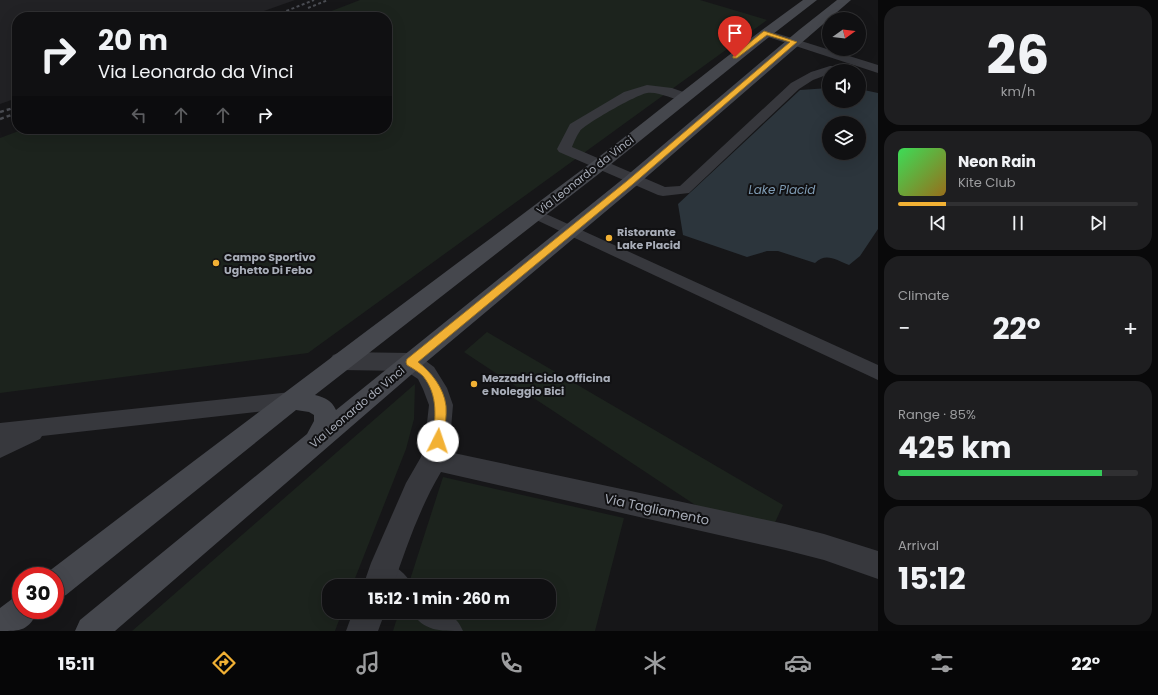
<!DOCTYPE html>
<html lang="en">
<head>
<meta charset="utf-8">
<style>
	:root { --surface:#101012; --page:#1e1e20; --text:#f1f3f6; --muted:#9c9d9f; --line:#303032; --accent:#f2b134 }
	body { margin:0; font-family:Poppins,sans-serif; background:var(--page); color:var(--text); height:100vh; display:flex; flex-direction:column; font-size:15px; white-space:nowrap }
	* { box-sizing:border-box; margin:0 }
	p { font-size:13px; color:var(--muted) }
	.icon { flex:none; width:22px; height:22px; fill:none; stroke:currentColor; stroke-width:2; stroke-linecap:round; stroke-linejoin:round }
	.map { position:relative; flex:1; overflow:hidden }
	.sheet { display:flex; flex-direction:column; gap:6px; padding:6px; background:#09090a; width:280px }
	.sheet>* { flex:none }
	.hud { position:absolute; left:12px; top:12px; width:380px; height:122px; border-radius:16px; box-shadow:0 4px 16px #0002,0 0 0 1px var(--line); background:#101012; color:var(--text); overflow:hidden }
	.needle { width:26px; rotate:75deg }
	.fabs { position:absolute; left:822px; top:12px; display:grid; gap:8px }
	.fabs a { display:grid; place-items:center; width:44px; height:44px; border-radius:50%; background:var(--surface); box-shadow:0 4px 16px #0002,0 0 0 1px var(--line); font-size:20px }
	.speed { position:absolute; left:12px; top:567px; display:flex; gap:8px; font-size:20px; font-weight:700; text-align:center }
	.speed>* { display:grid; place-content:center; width:52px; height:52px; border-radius:50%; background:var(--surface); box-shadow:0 4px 16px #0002,0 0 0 1px var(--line); line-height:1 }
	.speed .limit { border:6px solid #d22; background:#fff; color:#111 }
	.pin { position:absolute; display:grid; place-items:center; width:34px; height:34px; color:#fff; margin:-41px -17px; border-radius:50% 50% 50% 0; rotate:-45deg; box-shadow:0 0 4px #0007 }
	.pin .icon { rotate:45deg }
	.me { position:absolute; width:44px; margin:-22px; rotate:4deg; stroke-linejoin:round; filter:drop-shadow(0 0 3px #0008) }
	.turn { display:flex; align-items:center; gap:14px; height:84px; padding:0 20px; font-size:18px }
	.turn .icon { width:52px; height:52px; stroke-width:2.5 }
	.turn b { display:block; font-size:28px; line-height:34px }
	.lanes { display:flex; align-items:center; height:38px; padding:0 20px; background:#0003; justify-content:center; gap:20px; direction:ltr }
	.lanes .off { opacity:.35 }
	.big { font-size:30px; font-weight:700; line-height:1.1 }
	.sheet .widget { flex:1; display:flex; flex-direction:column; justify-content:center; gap:6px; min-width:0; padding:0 14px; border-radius:16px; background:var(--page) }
	.sheet .dial { align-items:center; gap:0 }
	.dial b { font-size:52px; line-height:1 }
	.song { display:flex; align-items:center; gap:12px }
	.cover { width:48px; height:48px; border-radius:6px; background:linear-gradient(135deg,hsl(130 70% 55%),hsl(40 70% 35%)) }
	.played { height:4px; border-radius:2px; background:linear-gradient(90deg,var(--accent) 20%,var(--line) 20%) }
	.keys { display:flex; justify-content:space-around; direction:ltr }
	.heat { display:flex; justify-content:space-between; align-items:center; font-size:22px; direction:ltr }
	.charge { height:6px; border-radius:3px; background:linear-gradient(90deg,#34c759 85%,var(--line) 0) }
	.trip { position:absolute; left:322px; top:579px; width:234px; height:40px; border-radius:16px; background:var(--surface); box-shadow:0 4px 16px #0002,0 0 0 1px var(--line); font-weight:700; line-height:40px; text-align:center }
	.menu { display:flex; height:64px; justify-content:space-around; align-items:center; background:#060607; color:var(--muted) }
	.menu .icon { width:28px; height:28px }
	.menu .current { color:var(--accent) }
	.menu b { font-size:18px; color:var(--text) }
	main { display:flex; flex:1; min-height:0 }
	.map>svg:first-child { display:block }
	.built { fill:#222225 }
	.green { fill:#1c231d }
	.water { fill:#2c353c; fill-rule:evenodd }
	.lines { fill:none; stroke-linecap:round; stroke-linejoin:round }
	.lane { fill:#37383d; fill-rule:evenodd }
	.street { fill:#37383d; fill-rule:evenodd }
	.secondary { fill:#45474d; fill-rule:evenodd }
	.rail-far1 { stroke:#4a4c52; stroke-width:2; stroke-dasharray:3 2.5; stroke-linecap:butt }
	.rail { stroke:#4a4c52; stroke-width:2.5; stroke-dasharray:4 3; stroke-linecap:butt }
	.route { fill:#f2b134; stroke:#9d7322 }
	.poi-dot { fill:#f2b134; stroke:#111113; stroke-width:1.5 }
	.labels { text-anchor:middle; stroke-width:4; stroke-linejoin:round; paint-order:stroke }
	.street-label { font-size:11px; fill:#a8adb8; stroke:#111113 }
	.poi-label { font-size:11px; font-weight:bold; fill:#a8adb8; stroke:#111113; text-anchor:start }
	.water-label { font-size:12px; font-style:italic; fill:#7f9bb3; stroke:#111113 }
	.near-street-label { font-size:13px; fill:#a8adb8; stroke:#111113 }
</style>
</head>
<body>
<main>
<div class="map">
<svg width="878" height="631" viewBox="0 0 878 631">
	<rect width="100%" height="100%" fill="#161618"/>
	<polygon class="built" points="0,0 295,0 247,17 17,17 17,98 0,104"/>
	<g class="green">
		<polygon points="360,0 700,0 767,20 308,353 0,393 0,138 24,129 387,129 387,17 316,17"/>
		<polygon points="487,332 783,505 772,529 715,518 464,352"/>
		<polygon points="415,384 414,419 406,449 352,586 329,586 329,612 342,612 335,631 132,631"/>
		<polygon points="443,477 624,518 595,631 393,631 399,612 549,612 549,586 408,586"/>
	</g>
	<path class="water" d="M829 88V101H859V89L878 93V229L860 256 849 265C836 260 826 252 815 263L778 251H767L747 257 683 235 678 204 800 90ZM829 123H859V153H829Z"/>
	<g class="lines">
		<g class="lane">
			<polygon points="766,30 878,65 878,73 762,35 761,33 762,31"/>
			<path d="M830 66H846L858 68 860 71 859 72V71H829V74L813 80 799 89 689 193 663 196 658 195 559 152 557 149 570 124 624 92 647 85 672 88 689 94 691 97 689 100C677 103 661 91 647 93 638 94 585 124 580 131 577 135 574 142 572 147L665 187 680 186 791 83 811 72Z"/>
			<polygon points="535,209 878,365 878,380 530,217 527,214 530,211"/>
			<polygon points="291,392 298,394 301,400 298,406 291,408 42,436 40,439 0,458 0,423"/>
			<path d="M383 560C395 565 407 574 412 586H381L374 580 371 572 374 564Z"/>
			<path d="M412 612C434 612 453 607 463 631 439 631 423 631 412 612Z"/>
		</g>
		<g class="street">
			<path d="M341 352 411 353 419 356 434 367 447 388 453 405 449 452 785 524 824 534 878 551V579L824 560 785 550 441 472C420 507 406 548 393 586H363L371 563 406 483 421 457 425 441 429 405 423 389 418 379 406 371 341 370 333 367 329 361 333 355Z"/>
			<polygon points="353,612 385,612 378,631 346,631"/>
		</g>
		<g class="secondary">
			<path d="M803 0H817L764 41 605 169 315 395C326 398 331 400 336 410L624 178 799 30 837 0H851L636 186 419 368 115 631H75L80 620 307 434 314 421V415L309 412 296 410 66 595 55 599V576H44V575C226 436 408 300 591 163 662 109 730 52 803 0Z"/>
			<path d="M21 596V610H38C29 631 21 631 0 631V608L12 599Z"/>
		</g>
		<g class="rail-far1">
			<polyline points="308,8 328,0"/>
			<polyline points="271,17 314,0"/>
			<polyline points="15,108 17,107"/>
		</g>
		<g class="rail">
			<polyline points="0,112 17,107"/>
			<polyline points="0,119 17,113"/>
		</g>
	</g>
	<path class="route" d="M764 31 797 42 633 184 418 362C431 372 444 388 446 406 447 417 444 429 444 441L442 444 438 445 435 444 433 441C435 418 439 396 423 376 419 372 412 368 407 365L406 362 407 359 627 181 790 42 767 35 737 58H733V56Z"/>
	<g class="poi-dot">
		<circle cx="609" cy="238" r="4"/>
		<circle cx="216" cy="263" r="4"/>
		<circle cx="474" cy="384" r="4"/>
	</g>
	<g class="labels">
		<g class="street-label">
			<text transform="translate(585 175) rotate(-38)" y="4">Via Leonardo da Vinci</text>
			<text transform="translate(357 407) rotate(-40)" y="4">Via Leonardo da Vinci</text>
		</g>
		<g class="poi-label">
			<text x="617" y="236">Ristorante<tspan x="617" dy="13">Lake Placid</tspan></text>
			<text x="224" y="261">Campo Sportivo<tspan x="224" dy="13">Ughetto Di Febo</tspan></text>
			<text x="482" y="382">Mezzadri Ciclo Officina<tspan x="482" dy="13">e Noleggio Bici</tspan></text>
		</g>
		<g class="water-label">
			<text x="782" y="194">Lake Placid</text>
		</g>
		<g class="near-street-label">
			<text transform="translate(657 509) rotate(12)" y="5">Via Tagliamento</text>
		</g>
	</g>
</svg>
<div class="fabs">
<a><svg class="needle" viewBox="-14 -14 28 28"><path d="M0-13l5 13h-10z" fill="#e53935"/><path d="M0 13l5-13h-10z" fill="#9c9d9f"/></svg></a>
<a><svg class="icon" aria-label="sound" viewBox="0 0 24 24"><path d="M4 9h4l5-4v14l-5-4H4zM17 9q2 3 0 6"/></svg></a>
<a><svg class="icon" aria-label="layers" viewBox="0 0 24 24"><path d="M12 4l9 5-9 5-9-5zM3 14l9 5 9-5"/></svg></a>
</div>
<div class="speed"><div class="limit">30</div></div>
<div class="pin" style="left:735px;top:57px;background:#d93025"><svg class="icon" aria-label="arrive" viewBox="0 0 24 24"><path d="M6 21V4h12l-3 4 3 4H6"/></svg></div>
<svg class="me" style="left:438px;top:441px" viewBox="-20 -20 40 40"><circle r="19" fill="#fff"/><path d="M0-13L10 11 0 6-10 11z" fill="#f2b134"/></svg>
<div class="trip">15:12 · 1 min · 260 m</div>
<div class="hud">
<div class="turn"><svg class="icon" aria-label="right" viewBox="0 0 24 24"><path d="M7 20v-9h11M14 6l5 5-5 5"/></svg><div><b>20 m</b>Via Leonardo da Vinci</div></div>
<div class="lanes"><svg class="icon off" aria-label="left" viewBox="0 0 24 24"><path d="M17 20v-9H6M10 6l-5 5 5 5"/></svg><svg class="icon off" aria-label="ahead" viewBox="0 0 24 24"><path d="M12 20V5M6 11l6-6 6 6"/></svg><svg class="icon off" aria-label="ahead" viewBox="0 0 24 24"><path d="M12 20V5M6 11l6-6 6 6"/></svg><svg class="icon" aria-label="right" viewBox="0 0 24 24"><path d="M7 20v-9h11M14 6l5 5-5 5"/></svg></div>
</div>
</div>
<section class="sheet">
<div class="widget dial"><b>26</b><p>km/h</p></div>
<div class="widget">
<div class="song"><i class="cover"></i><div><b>Neon Rain</b><p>Kite Club</p></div></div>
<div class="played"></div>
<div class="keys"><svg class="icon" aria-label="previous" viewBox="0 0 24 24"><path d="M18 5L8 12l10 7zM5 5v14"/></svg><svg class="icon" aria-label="pause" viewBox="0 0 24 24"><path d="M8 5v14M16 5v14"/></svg><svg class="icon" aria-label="next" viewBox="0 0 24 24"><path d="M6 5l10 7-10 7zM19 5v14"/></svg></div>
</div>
<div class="widget"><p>Climate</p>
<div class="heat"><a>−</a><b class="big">22°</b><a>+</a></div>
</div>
<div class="widget"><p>Range · 85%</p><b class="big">425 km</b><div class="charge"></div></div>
<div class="widget"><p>Arrival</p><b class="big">15:12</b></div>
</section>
</main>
<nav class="menu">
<b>15:11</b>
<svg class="icon current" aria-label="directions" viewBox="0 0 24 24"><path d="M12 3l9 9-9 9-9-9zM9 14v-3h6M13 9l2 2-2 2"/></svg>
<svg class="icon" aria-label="music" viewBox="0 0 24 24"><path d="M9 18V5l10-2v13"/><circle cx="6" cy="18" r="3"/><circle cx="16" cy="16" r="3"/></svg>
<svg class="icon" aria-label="phone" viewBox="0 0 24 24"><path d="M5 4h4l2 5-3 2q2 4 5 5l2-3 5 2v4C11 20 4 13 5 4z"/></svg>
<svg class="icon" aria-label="climate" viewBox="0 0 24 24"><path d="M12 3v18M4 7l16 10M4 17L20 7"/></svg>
<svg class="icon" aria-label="car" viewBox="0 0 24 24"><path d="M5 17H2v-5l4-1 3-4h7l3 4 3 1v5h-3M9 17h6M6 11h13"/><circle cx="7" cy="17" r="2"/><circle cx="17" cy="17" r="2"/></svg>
<svg class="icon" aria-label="filters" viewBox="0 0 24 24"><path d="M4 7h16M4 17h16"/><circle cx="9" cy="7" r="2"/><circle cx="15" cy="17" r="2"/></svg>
<b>22°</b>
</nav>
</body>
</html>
